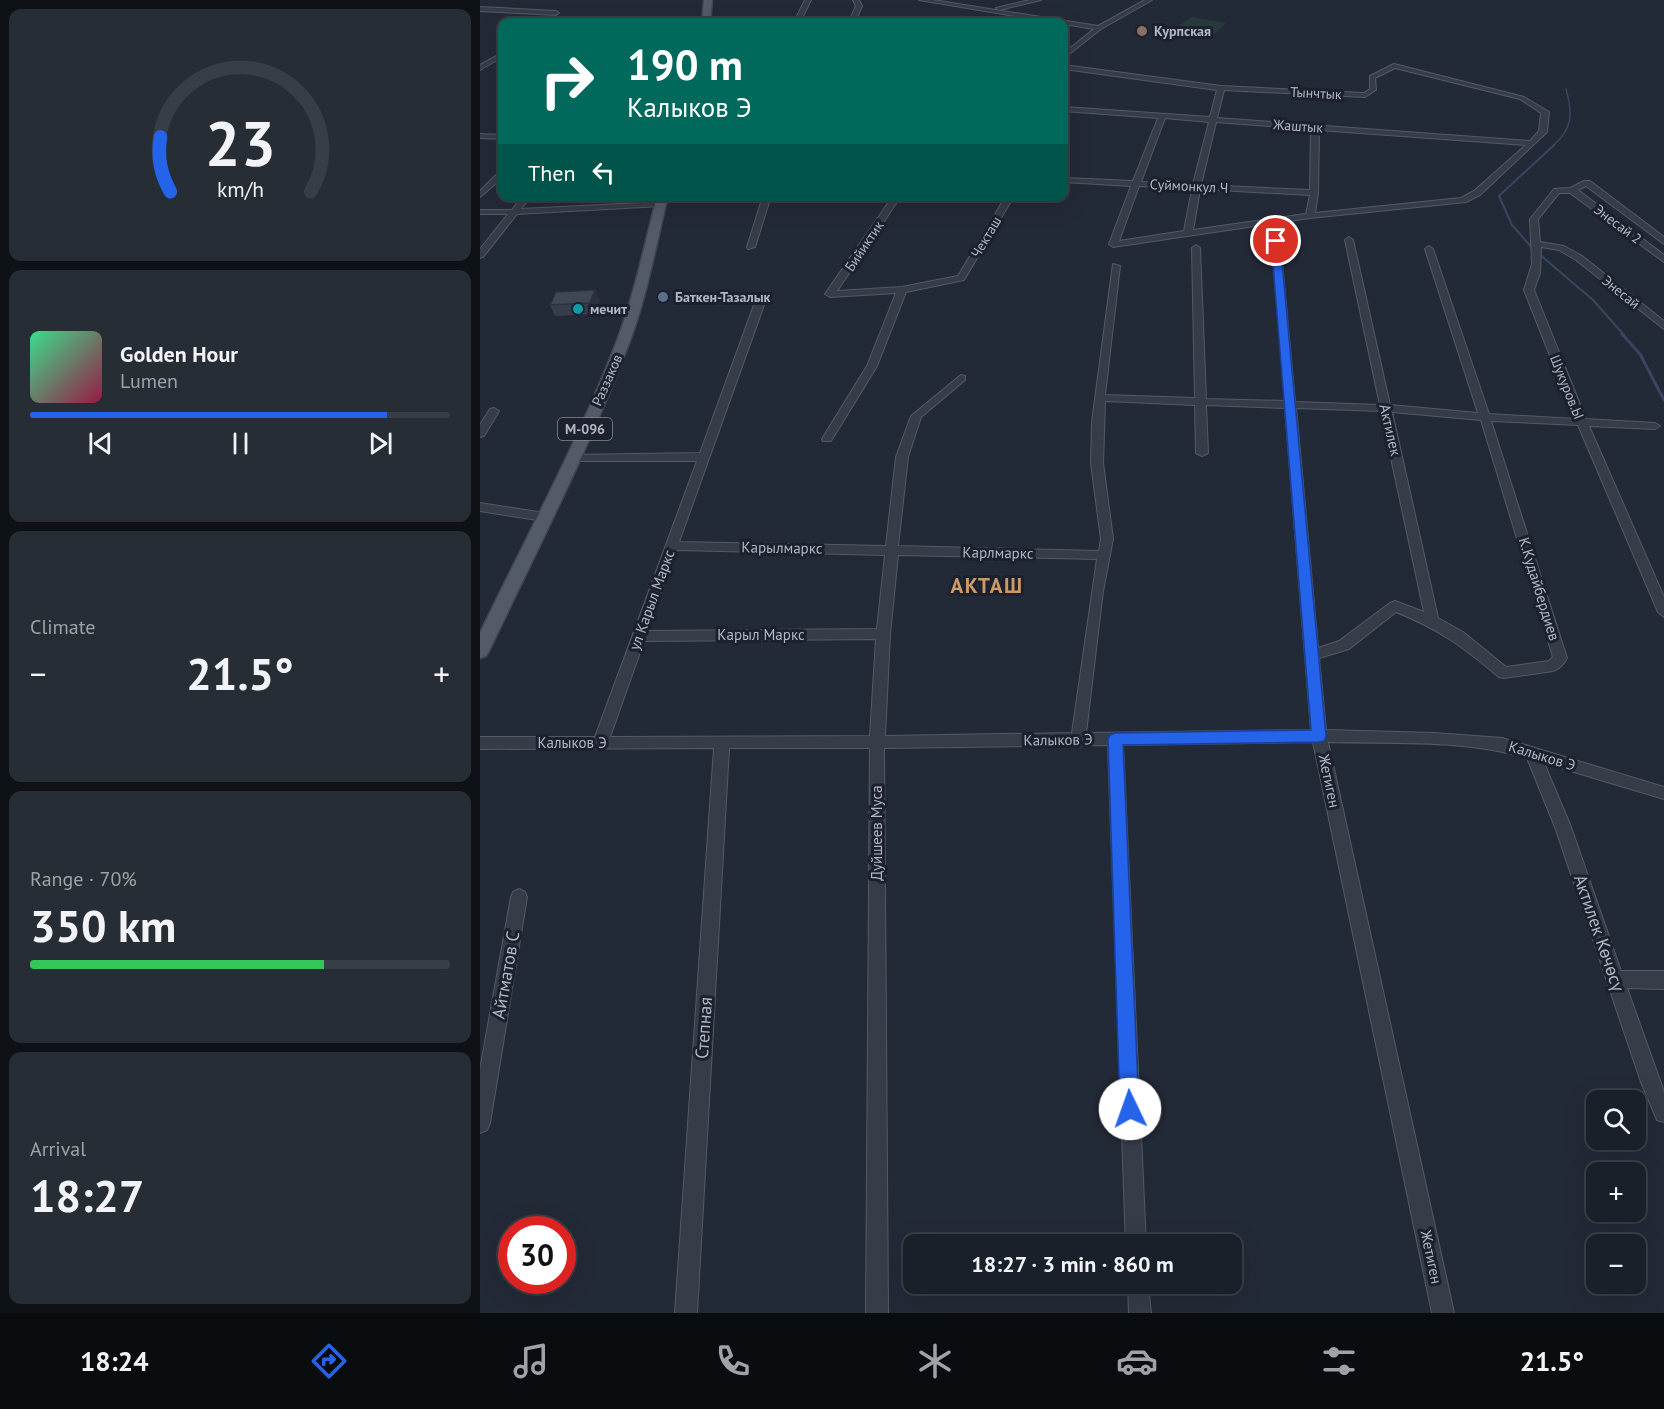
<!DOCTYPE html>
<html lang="en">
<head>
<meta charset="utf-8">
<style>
	:root { --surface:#1a2029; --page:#272d35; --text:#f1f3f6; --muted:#9fa3a8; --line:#383e46; --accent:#2563eb }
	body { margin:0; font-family:"PT Sans",sans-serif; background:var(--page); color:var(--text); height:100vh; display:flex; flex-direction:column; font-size:22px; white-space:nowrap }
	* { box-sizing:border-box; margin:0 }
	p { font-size:20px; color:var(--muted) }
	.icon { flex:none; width:33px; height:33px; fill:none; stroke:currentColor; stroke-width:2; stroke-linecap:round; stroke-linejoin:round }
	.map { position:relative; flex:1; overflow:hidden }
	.details { display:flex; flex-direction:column; gap:9px; padding:9px; background:#0e1217; width:480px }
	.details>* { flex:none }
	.top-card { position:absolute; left:18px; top:18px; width:570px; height:183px; border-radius:12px; box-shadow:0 6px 24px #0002,0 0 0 2px var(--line); background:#00695c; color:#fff; overflow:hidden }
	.buttons { position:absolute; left:1106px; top:1090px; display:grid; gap:12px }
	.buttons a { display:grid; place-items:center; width:60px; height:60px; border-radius:12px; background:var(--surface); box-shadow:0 6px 24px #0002,0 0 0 2px var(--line); font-size:30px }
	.speed { position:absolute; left:18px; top:1216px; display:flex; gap:12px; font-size:30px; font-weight:700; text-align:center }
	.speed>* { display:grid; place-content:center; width:78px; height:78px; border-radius:50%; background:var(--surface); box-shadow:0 6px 24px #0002,0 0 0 2px var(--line); line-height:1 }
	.speed .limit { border:9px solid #d22; background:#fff; color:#111 }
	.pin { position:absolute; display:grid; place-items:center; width:51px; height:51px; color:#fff; margin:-26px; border:3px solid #fff; border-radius:50%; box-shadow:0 2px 6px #0007 }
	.me { position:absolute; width:66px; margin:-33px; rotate:357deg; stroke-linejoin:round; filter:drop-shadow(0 0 4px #0008) }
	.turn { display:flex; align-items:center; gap:21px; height:126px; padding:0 30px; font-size:27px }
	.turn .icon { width:78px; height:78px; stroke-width:2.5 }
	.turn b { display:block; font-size:42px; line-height:51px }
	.then { display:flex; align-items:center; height:57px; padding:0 30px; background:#0003; gap:12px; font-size:22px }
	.big { font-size:45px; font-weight:700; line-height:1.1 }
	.details .card { flex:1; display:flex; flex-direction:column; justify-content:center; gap:9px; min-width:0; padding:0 21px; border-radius:12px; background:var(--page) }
	.details .dial { align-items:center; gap:0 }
	.dial svg { height:156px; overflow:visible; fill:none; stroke:var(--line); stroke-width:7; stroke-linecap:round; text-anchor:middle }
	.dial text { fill:var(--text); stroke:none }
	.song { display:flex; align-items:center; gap:18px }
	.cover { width:72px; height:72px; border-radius:9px; background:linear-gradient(135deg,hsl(150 70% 55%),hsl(340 70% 35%)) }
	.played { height:6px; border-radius:3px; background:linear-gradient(90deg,var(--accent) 85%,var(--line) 85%) }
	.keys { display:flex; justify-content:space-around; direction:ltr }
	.heat { display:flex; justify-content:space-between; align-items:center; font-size:33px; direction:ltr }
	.charge { height:9px; border-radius:4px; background:linear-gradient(90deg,#34c759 70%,var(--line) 0) }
	.trip { position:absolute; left:423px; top:1234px; width:339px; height:60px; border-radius:12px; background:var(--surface); box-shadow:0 6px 24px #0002,0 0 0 2px var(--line); font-weight:700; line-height:60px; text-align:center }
	.dock { display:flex; height:96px; justify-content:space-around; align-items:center; background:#0a0d10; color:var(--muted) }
	.dock .icon { width:42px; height:42px }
	.dock .on { color:var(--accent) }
	.dock b { font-size:27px; color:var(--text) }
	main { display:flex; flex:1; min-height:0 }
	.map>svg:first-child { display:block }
	.green { fill:#28393b }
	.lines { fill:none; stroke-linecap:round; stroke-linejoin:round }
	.stream-far2 { stroke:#394660; stroke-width:1.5 }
	.stream-far1 { stroke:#394660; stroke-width:2 }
	.stream { stroke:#394660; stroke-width:3 }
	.minor-casing { stroke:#545a66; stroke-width:2 }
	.major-casing { stroke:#404551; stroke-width:3 }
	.minor { fill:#363c48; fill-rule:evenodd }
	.major { fill:#545b68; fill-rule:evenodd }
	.wall { fill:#363e4b }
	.shaded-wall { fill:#2c323d }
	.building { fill:#3f4857; stroke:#2c323d; stroke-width:1.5 }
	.route { fill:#2563eb; stroke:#184099; stroke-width:1.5 }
	.education-dot { fill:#8d6e63; stroke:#1c212d; stroke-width:2 }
	.service-dot { fill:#5c6f8a; stroke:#1c212d; stroke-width:2 }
	.culture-dot { fill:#0f9aa8; stroke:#1c212d; stroke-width:2 }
	.labels { text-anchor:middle; stroke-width:6; stroke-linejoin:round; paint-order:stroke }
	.far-poi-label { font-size:14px; font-weight:bold; fill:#b1b7c4; stroke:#1c212d; text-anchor:start }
	.far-street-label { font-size:14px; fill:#b1b7c4; stroke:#1c212d }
	.shield { fill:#1c212d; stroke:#848a97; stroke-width:1.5 }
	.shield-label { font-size:14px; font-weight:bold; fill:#b1b7c4 }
	.street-label { font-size:15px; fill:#b1b7c4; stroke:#1c212d }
	.near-street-label { font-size:18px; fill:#b1b7c4; stroke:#1c212d }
	.district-label { font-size:21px; font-weight:bold; letter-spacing:1.5px; fill:#cb9a65; stroke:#1c212d }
</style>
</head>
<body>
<main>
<section class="details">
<div class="card dial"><svg viewBox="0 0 100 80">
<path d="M14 69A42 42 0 1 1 86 69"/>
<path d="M14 69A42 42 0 0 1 9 41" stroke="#2563eb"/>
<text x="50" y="56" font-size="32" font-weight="700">23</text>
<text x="50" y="72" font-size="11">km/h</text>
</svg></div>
<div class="card">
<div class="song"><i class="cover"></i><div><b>Golden Hour</b><p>Lumen</p></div></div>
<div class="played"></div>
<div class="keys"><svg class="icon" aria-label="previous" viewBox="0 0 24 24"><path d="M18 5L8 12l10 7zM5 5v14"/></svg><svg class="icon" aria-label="pause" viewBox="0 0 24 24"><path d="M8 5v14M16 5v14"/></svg><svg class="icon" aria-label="next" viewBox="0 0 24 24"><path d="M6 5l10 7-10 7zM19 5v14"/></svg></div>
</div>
<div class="card"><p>Climate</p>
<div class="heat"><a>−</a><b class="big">21.5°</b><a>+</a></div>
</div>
<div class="card"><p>Range · 70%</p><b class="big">350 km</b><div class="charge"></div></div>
<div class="card"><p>Arrival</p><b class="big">18:27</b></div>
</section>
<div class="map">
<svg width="1184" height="1313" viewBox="0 0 1184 1313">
	<rect width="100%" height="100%" fill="#232a37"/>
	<polygon class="green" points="712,17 746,23 735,34 697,27"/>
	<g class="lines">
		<path class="stream-far2" d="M1073 146C1093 128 1093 114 1086 89"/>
		<g class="stream-far1">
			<polyline points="1053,249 1032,225 1019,196 1074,145"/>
			<polyline points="1059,254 1113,300 1144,335"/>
		</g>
		<polyline class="stream" points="1142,334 1160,354 1184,400"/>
		<g class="minor-casing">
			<g id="minor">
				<polygon points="325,0 331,0 320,22 314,22"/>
				<polygon points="373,0 379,0 382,6 375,22 369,22 376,6"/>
				<polygon points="439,0 453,0 618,26 665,0 672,0 621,29 584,58 584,53 614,29"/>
				<polygon points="550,0 561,0 519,10 516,8"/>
				<polygon points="0,7 76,11 79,13 76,15 0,11"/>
				<polygon points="22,53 22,57 0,70 0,65"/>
				<path d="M914 64 1044 97 1069 112 1067 132 1000 195 986 202 830 218 633 247 629 244 651 186 584 182V178L653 181 678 118 584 111V107L730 117 737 90 584 69V65L741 86 884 93 890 89V76ZM915 68 1040 99 1061 113 1059 131 1050 141 737 118 744 90 885 97 896 90 895 78ZM685 118 729 122 713 184 661 182ZM736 122 831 129 830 190 721 185ZM839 130 1046 145 994 191 981 198 835 213 838 193ZM659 186 712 189 704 231 639 241ZM720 189 830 195 826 214 713 230Z"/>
				<polygon points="0,134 22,135 22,139 0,138"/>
				<polygon points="19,172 22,172 22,178 0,197 0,191"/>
				<path d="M1104 181H1110L1184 237V244L1106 186 1098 190 1184 255V262L1090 193H1079L1058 219 1060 242 1084 246 1102 256 1184 321V329L1096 260 1079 250 1061 247 1060 273 1054 290 1106 419 1175 423 1180 426 1175 429 1109 426 1184 597V617L1178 612 1098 425 1011 421 1087 658C1084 664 1079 669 1073 671L1024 678 1019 677C983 647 961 630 916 612L869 649 839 658 846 730 954 733 1022 738 1184 787V799L1064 763 1091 827 1141 971H1184V989L1147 988 1184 1092V1122L1177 1120 1161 1082 1075 827 1047 758C984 739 913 744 848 742L974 1313H952L833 742 643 745 666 1245H646L628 745 404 748 408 1313H386L390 748H249L217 1313H195L234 748 0 749V737H115L217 461H93L87 457 89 455 220 453 274 305 279 302 284 305 199 542 406 546 416 457 431 416 481 375 485 376V380L441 417 428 457 418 546 619 551 621 539 611 463 612 422 633 264 640 266 625 395 715 398 712 248 716 245 720 248 726 399 805 401 792 241 796 238 800 241 815 402 900 405 865 240 869 237 873 240 910 405 998 413 945 249 949 246 953 249 1009 414 1095 419 1044 290 1052 264 1050 219 1074 189 1090 188ZM625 401 715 405 716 453 722 456 728 453 726 405 805 408 831 730 606 733 623 591 633 539 623 463ZM816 408 901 411 944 612 915 601 910 603 859 641 838 648ZM912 412 1001 420 1073 657 1069 661 1026 667 983 632 958 618ZM196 550 405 555 397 629 167 631ZM418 555 617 559 592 733 405 736 410 634ZM396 639 390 736 130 737 164 641Z"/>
				<polygon points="42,196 51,196 41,209 181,202 185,204 181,206 37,214 3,257 0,258 0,249 28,214 0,214 0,210 32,210"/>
				<polygon points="283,196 291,196 275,247 268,249 267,247"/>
				<polygon points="413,196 421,196 357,291 422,287 478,276 526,196 534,196 484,280 426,292 397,366 351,441 343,441 342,439 387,366 416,293 350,297 345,294"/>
				<polygon points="14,408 19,411 4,436 0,437 0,425 10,409"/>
				<polygon points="0,503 64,513 70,517 64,521 0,511"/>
				<polygon points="39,889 45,892 47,897 10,1123 7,1130 0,1133 0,1070 31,897 33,892"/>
				<polygon points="648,1284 668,1284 671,1313 649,1313"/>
			</g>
		</g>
		<g class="major-casing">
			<g id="major">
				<polygon points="224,0 232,0 230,22 222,22"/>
				<path d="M177 196H188C175 248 166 302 146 351 107 453 56 552 9 651L6 656 0 658V633C45 540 95 447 133 351 153 301 164 248 177 196Z"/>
			</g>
		</g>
		<use href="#minor" class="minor"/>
		<use href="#major" class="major"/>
	</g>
	<polygon class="wall" points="115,290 120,301 115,314 75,316 70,305"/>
	<polygon class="shaded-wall" points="115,290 120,301 115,314 110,303"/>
	<polygon class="building" points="115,290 110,303 70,305 76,292"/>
	<polygon class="route" points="796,238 800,241 846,736 844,741 839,742 643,745 659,1109 657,1115 650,1118 643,1115 640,1109 628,739 630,735 635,733 831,730 791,241"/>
	<circle class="education-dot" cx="662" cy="31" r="6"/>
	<circle class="service-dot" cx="183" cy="297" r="6"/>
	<circle class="culture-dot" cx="98" cy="309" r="6"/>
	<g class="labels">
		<g class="far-poi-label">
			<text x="674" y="36">Курпская</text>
			<text x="195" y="302">Баткен-Тазалык</text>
			<text x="110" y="314">мечит</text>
		</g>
		<g class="far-street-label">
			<text transform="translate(836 93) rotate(3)" y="5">Тынчтык</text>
			<text transform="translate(818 126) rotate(4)" y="5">Жаштык</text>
			<text transform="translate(709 186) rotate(3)" y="5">Суймонкул Ч</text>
			<text transform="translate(1138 224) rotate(37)" y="5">Энесай 2</text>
			<text transform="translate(506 237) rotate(-59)" y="5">Чекташ</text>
			<text transform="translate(384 246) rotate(-56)" y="5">Бийиктик</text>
			<text transform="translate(1141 292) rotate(39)" y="5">Энесай</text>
			<text transform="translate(127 380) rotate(-66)" y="5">Раззаков</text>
			<text transform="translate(1087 387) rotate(68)" y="5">Шукуров.Ы</text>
		</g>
		<rect class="shield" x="78" y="418" width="54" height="22" rx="4.5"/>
		<g class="shield-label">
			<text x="105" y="434">М-096</text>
		</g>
		<g class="street-label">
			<text transform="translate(910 430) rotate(77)" y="5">Актилек</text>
			<text transform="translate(302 548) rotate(1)" y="5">Карылмаркс</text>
			<text transform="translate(518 553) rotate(1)" y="5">Карлмаркс</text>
			<text transform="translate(1059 589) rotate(73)" y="5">К.Кудайбердиев</text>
			<text transform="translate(172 600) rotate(-70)" y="5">ул Карыл Маркс</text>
			<text x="281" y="640">Карыл Маркс</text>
			<text transform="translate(578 740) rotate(-1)" y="5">Калыков Э</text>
			<text x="92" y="748">Калыков Э</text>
			<text transform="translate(1062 756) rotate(17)" y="5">Калыков Э</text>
			<text transform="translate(849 781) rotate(78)" y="5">Жетиген</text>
			<text transform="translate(397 833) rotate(-90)" y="5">Дуйшеев Муса</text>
			<text transform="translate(951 1257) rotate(78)" y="5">Жетиген</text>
		</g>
		<g class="near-street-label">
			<text transform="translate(1119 933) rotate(71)" y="6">Актилек Көчөсү</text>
			<text transform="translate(26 975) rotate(-80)" y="6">Айтматов С</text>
			<text transform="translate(224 1028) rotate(-86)" y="6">Степная</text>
		</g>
		<g class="district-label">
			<text x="507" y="593">АКТАШ</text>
		</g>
	</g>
</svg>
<div class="buttons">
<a><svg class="icon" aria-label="search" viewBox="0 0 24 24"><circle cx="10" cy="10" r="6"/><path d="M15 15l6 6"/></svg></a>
<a>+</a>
<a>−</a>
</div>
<div class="speed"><div class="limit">30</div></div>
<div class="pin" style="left:796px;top:241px;background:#d93025"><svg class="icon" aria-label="arrive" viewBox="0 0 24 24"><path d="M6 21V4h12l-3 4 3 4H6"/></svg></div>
<svg class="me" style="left:650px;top:1109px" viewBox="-20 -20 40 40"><circle r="19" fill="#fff"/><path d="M0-13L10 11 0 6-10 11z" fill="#2563eb"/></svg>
<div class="trip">18:27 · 3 min · 860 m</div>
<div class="top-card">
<div class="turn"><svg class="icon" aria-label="right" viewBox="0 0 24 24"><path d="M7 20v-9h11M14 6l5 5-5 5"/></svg><div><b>190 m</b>Калыков Э</div></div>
<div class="then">Then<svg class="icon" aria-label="left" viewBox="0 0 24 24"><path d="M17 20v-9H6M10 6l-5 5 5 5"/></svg></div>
</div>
</div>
</main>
<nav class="dock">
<b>18:24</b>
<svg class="icon on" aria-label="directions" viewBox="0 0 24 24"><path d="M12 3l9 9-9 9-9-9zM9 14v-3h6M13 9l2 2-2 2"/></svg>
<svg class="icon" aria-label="music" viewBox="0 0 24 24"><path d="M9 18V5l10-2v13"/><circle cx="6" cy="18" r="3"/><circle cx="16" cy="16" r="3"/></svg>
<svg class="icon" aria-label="phone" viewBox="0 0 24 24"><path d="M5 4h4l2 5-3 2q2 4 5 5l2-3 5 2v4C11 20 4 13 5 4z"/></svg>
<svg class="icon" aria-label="climate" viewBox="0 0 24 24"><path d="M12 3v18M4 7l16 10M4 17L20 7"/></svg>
<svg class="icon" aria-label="car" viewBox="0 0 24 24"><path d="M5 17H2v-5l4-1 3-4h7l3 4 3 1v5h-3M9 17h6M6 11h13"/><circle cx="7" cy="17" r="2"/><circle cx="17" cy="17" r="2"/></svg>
<svg class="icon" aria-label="filters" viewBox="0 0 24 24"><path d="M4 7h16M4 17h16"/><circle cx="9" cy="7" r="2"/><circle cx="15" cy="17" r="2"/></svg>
<b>21.5°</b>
</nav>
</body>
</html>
